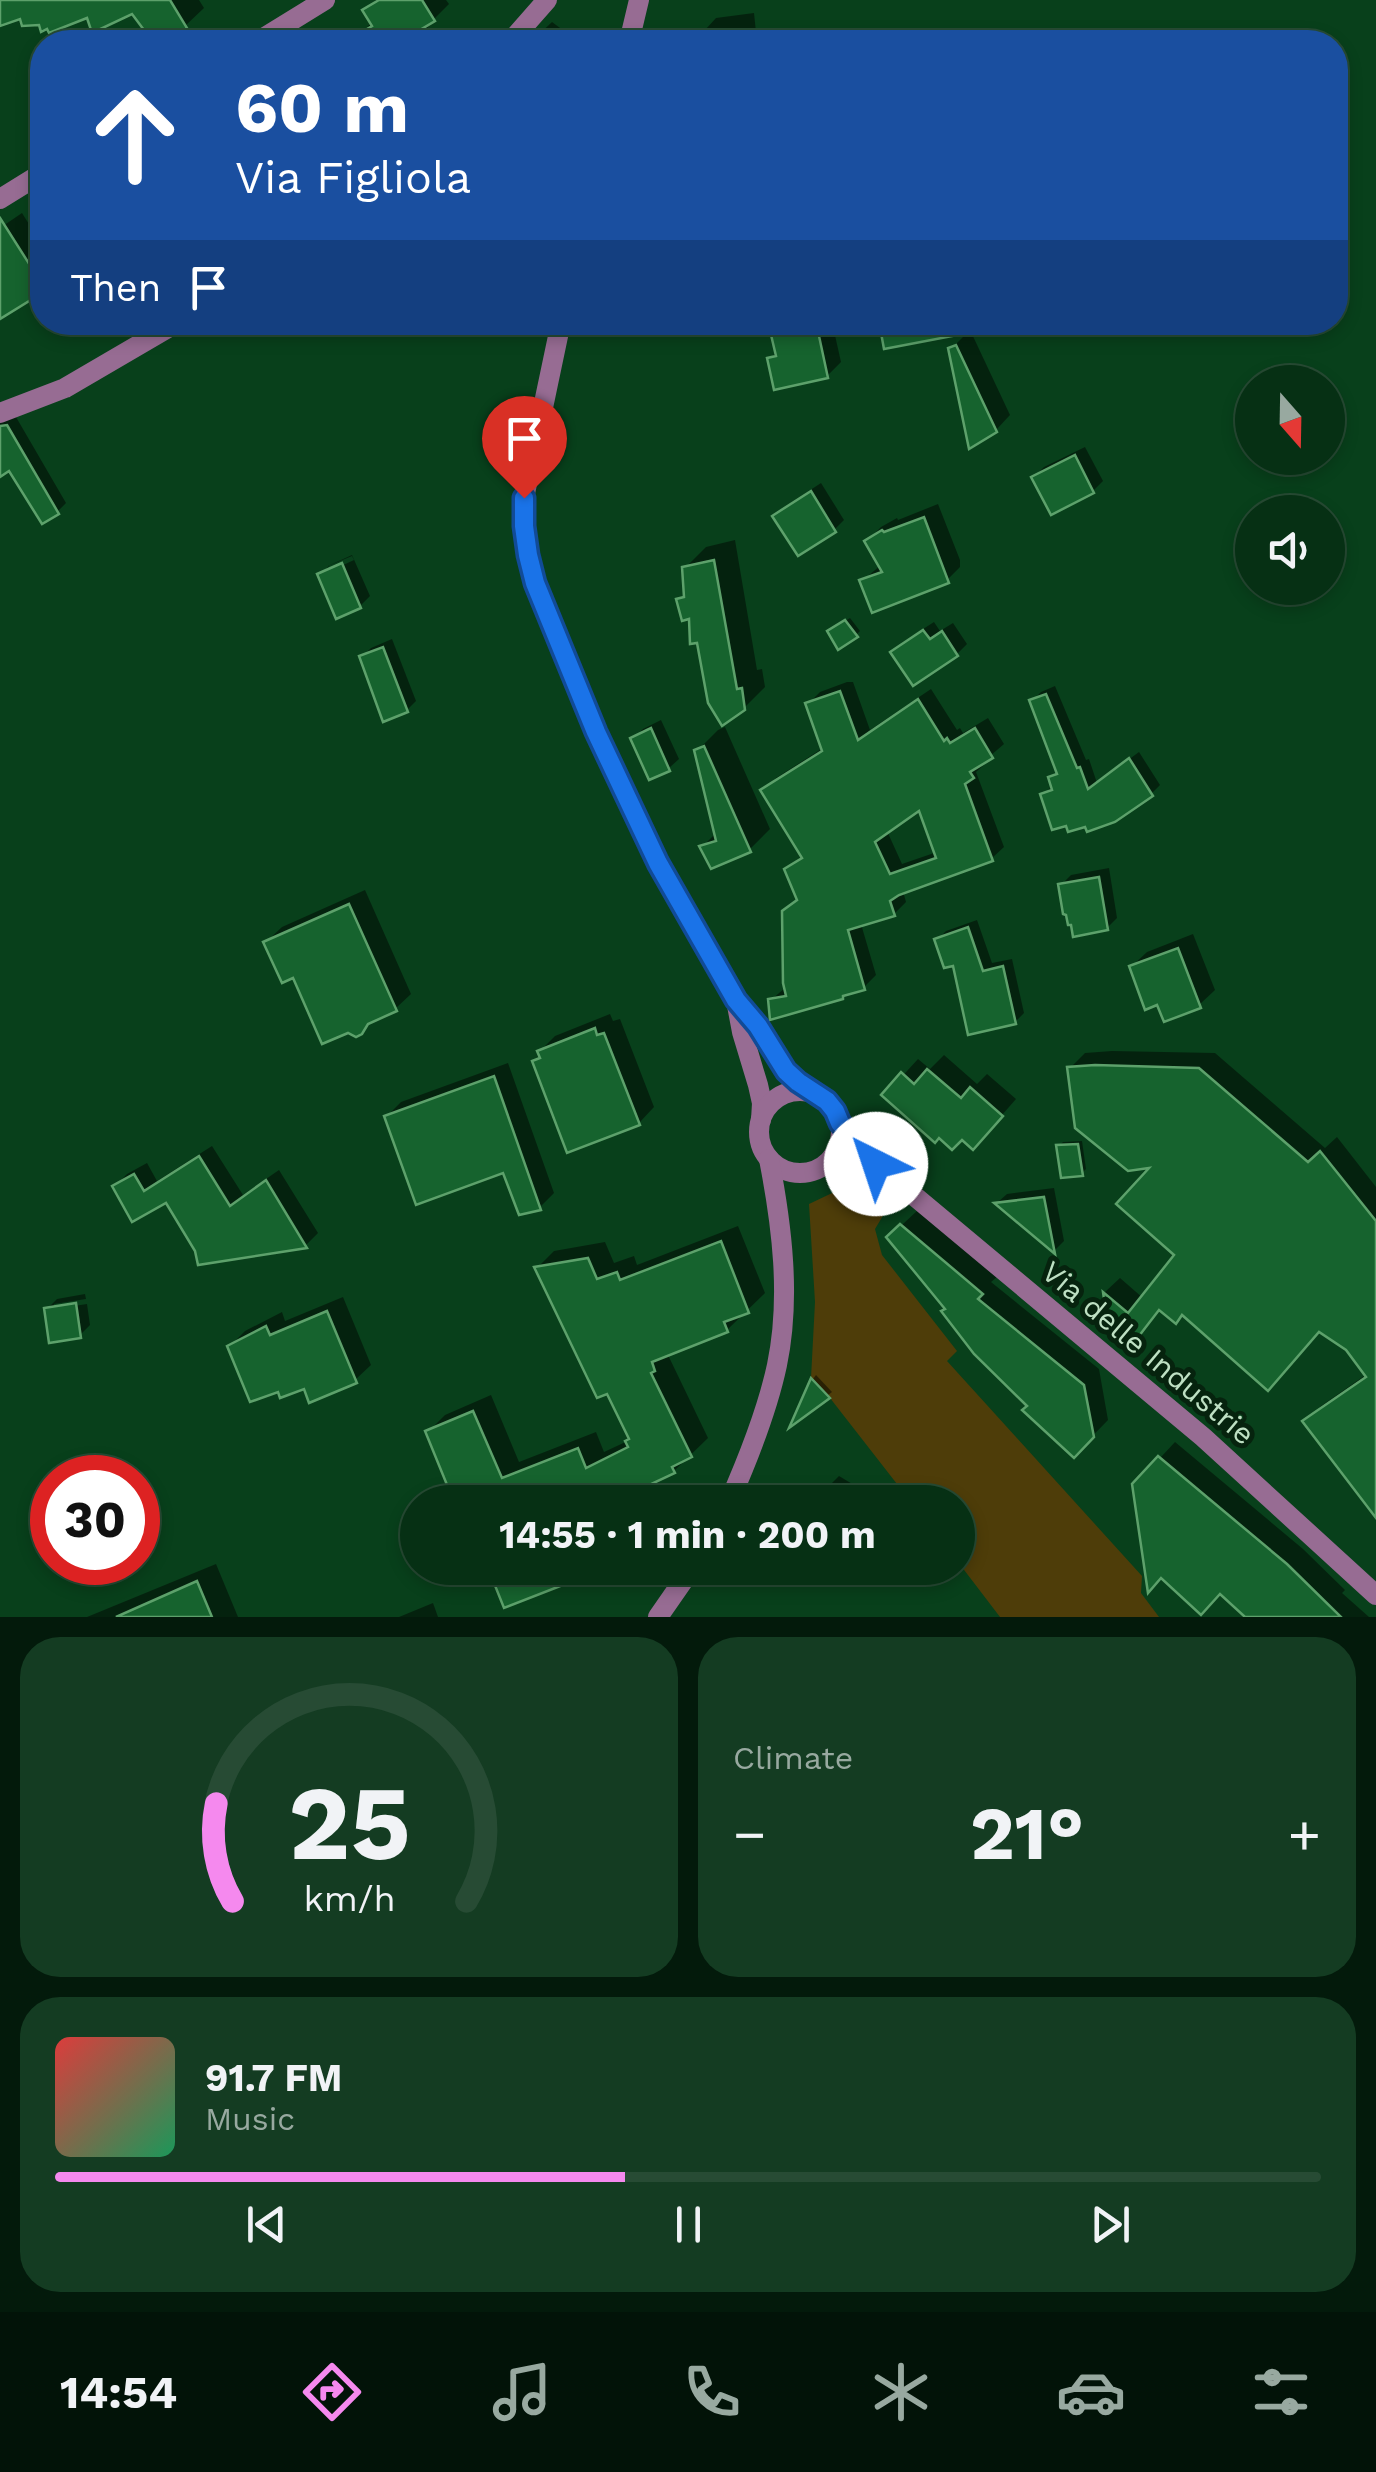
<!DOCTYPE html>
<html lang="en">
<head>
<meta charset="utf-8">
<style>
	:root { --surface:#063014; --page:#143c22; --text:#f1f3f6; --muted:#98a9a0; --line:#274b34; --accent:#f589ee }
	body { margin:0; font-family:"Work Sans",sans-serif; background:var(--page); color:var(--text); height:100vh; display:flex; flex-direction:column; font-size:38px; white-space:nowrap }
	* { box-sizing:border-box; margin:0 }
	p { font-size:32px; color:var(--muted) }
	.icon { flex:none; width:55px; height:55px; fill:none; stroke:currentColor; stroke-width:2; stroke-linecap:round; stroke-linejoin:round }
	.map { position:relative; height:1617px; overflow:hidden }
	.drawer { display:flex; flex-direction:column; gap:20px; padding:20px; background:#031a0b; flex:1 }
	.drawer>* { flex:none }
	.banner { position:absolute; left:30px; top:30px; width:1318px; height:305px; border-radius:40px; box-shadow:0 5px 15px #0003,0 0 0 2px var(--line); background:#1a4fa0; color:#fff; overflow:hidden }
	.needle { width:65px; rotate:160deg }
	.fabs { position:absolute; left:1235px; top:365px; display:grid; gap:20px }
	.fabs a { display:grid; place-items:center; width:110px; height:110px; border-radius:50%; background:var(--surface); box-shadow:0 5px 15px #0003,0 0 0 2px var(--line); font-size:50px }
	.speed { position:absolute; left:30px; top:1455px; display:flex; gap:20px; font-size:50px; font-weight:700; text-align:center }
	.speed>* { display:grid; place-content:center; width:130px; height:130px; border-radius:50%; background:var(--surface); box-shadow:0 5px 15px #0003,0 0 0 2px var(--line); line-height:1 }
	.speed .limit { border:15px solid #d22; background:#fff; color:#111 }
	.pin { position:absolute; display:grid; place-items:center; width:85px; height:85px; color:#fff; margin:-102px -42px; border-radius:50% 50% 50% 0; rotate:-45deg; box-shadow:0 0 10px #0007 }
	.pin .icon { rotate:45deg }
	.me { position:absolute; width:110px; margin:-55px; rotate:319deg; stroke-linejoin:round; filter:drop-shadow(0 0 8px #0008) }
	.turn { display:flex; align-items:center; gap:35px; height:210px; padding:0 40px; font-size:45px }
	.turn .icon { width:130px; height:130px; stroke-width:2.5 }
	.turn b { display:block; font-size:70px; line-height:85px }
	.then { display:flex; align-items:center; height:95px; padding:0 40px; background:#0003; gap:20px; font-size:38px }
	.big { font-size:75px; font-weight:700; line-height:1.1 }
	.drawer .tile { flex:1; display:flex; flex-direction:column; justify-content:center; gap:15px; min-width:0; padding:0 35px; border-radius:40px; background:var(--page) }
	.drawer .dial { align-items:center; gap:0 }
	.dial svg { height:260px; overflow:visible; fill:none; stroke:var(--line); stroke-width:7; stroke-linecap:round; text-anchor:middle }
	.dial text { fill:var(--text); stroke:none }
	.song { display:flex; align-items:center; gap:30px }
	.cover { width:120px; height:120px; border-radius:15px; background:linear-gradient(135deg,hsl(0 70% 55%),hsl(150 70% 35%)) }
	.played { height:10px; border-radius:5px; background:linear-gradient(90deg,var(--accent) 45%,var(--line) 45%) }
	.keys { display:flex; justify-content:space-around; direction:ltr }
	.heat { display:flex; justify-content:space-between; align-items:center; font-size:55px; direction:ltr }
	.drawer .tiles { flex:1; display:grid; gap:20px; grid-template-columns:1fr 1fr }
	.tile:last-child { grid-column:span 2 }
	.trip { position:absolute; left:400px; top:1485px; width:575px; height:100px; border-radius:50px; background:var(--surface); box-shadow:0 5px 15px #0003,0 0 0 2px var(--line); font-weight:700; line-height:100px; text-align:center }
	.dock { display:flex; height:160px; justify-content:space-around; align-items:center; background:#021308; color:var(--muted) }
	.dock .icon { width:70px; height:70px }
	.dock .current { color:var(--accent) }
	.dock b { font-size:45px; color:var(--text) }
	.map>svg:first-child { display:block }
	.green { fill:#4e3d09 }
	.shadow { fill:#0007; fill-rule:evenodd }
	.building { fill:#16632e; stroke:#5da16b; stroke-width:2.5; fill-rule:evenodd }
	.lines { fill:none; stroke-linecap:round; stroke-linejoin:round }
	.street { stroke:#976c93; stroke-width:20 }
	.route-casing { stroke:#114b97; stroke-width:25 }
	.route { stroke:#1a73e8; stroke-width:18 }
	.labels { text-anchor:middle; stroke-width:10; stroke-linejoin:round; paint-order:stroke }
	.street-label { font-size:30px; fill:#bee0c3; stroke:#06230e }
</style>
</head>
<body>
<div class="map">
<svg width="1376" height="1617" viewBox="0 0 1376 1617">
	<rect width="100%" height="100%" fill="#08401b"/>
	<polygon class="green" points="849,1185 859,1188 884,1214 875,1229 882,1255 957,1351 947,1361 1142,1576 1141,1593 1159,1617 1000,1617 958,1562 958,1502 911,1502 830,1398 811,1378 815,1302 809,1204"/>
	<g class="shadow">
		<polygon points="0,0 199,0 204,8 185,26 161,42 156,42 133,11 41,22 21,16 0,23"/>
		<polygon points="376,0 446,0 449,4 432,21 433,23 411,42 360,42 357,38 372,22 365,11"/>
		<polygon points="754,13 757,42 694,42 716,18"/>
		<polygon points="552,22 579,42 531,42"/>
		<polygon points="22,213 42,245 42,290 6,312 0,302 0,228"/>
		<polygon points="771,322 832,322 841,362 827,376 770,359 777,351"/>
		<polygon points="984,322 1008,322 985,327"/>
		<polygon points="971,332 1010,415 996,430 951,349 966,334"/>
		<polygon points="16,417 66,503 57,512 10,468 0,474 0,420"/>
		<polygon points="1085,447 1103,481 1093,491 1034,477 1044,467"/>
		<polygon points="821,483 844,520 834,530 776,516 786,506"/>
		<polygon points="938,504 960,560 960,567 945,582 862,581 881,565 867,541 881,527 897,518 898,520"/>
		<polygon points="735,540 757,670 762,669 765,687 744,708 699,640 691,616 679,600 686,593 685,568 706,547"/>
		<path d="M352 555 370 596 360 606 320 575 330 565ZM352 556 354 560 328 572V566Z"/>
		<polygon points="850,618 860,631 856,635 834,628"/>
		<polygon points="934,622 940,631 953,623 967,644 957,654 913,683 893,652 903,642"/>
		<polygon points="392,639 416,701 407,710 362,657 371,648"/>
		<path d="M847 682H853L870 730 931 689 957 730 960 728 963 733 988 718 1004 744 983 762 985 764 976 772 1004 847 991 859 903 891 906 902 894 914 861 924 876 975 864 987 771 1000 786 987 784 912 799 898 787 869 803 855 764 790 776 778 823 748 808 704 820 692ZM920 807 937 852 902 864 887 831Z"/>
		<polygon points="1055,686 1086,760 1089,759 1097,783 1139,752 1160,785 1151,794 1043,795 1053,785 1051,778 1059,771 1032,701 1041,692"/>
		<polygon points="661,720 679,759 669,768 650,776 633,739 643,729"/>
		<polygon points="725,727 770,829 749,850 702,847 716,833 697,751 718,730"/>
		<polygon points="1109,868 1117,918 1107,928 1061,885 1071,875"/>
		<polygon points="365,890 411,994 395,1009 374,1018 365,1028 294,975 266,942 282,927"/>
		<polygon points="977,920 992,963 1012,959 1024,1013 1015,1022 937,940 946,931"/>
		<polygon points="1193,934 1215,990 1199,1005 1159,1002 1131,967 1147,952"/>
		<polygon points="610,1014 613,1021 620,1019 654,1107 639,1123 535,1062 541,1055 540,1051 555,1036"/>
		<polygon points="1112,1051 1215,1053 1325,1148 1337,1137 1376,1187 1376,1514 1306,1421 1321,1406 1367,1374 1348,1349 1320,1330 1161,1308 1131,1341 1110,1325 1105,1292 1120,1278 1143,1298 1177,1255 1156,1165 1070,1068 1085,1053"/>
		<polygon points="944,1055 977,1084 987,1074 1016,1099 988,1131 885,1095 918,1059 930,1069"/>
		<polygon points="508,1063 554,1193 539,1208 505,1170 387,1116 401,1102"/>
		<polygon points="1082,1141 1086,1169 1082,1173 1059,1146 1063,1142"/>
		<polygon points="212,1146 243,1195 279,1170 318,1233 306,1245 200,1263 198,1250 166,1199 115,1186 127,1174 147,1163 157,1181"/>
		<polygon points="1054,1188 1064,1241 1055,1250 998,1202 1007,1194"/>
		<polygon points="918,1210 997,1277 991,1282 1099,1369 1108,1420 1074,1455 889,1237"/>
		<polygon points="738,1226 765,1293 727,1330 668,1355 708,1438 674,1471 621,1496 623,1502 442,1502 453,1492 428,1432 445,1415 491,1395 519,1462 596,1432 604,1452 632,1439 609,1390 537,1268 554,1251 605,1242 614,1263 634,1256 637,1265"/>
		<polygon points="85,1294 86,1299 54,1304 54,1309 87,1304 90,1325 80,1335 47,1309 57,1299"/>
		<polygon points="343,1297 371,1365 355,1380 306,1386 230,1346 245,1331 282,1312 285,1321"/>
		<polygon points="816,1375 832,1392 795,1421 813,1379"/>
		<polygon points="1175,1442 1303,1549 1345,1590 1342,1593 1369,1617 1249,1617 1135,1485"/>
		<polygon points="839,1476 874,1497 871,1502 819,1502 829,1486"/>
		<polygon points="216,1564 238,1617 87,1617"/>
		<polygon points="491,1568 617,1568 580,1583 578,1576 505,1605"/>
		<polygon points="433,1603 438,1617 399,1617"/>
	</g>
	<g class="building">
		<polygon points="0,0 170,0 187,28 165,42 153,42 132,14 92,33 87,18 49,33 47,29 41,32 39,25 22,26 20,19 0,26"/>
		<polygon points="379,0 422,0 435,21 415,33 421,42 345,42 372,26 362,10"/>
		<polygon points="0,218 42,284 42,293 0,319"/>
		<polygon points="768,322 816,322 828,378 774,390 767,358 776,356"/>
		<polygon points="879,322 967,322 968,333 884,349"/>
		<polygon points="956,345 997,432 969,449 948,348"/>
		<polygon points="7,425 59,514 42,524 9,471 0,477 0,426"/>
		<polygon points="1075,455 1094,493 1051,515 1031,477"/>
		<polygon points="811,491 836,532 798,556 772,516"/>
		<polygon points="924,517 949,583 872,613 859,580 882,572 864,541 882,530 884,532"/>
		<polygon points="714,560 737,689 742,688 745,710 722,726 708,703 697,643 690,644 689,619 682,621 676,599 684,597 682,567"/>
		<polygon points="342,563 361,608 336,619 317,574"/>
		<polygon points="845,620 858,637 838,650 827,631"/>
		<polygon points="923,630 930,639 942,631 958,656 913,686 890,652"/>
		<polygon points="383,647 408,712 383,722 359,656"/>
		<path d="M840 691 858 740 918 699 944 741 947 738 950 743 975 728 993 758 970 772 974 778 965 784 993 861 899 895 890 901 895 916 848 930 865 990 843 996V999L770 1020 768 999 786 996 783 983 782 911 797 900 784 869 802 858 760 790 822 751 805 703ZM919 811 936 858 890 874 875 842Z"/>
		<polygon points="1046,694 1077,768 1080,767 1088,789 1129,758 1153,796 1115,822 1087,832 1085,827 1068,832 1066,826 1052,830 1040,794 1052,790 1048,777 1057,774 1029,700"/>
		<polygon points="651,728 670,771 649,780 630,738"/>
		<polygon points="704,746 751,852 711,869 699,846 716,841 694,750"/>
		<polygon points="1099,877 1108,930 1073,937 1071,925 1068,925 1066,915 1063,914 1058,884"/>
		<polygon points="349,904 397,1011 368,1024 362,1034 356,1037 348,1033 322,1044 293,978 282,983 263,942"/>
		<polygon points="968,927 983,971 1003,966 1016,1024 968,1035 953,966 944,968 934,939"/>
		<polygon points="1178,948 1201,1008 1164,1022 1157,1005 1145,1010 1129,966"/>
		<polygon points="595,1028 597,1035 604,1033 640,1125 567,1153 532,1061 540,1058 537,1051"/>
		<polygon points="1095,1065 1199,1068 1308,1162 1320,1151 1376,1221 1376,1518 1302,1421 1366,1377 1346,1350 1319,1332 1268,1391 1182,1315 1176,1324 1159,1310 1132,1345 1108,1327 1103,1292 1128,1313 1174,1255 1116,1204 1149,1168 1128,1171 1075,1128 1067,1067"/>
		<polygon points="927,1069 961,1098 970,1087 1003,1116 973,1150 962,1140 952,1150 939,1138 935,1143 881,1095 901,1072 914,1084"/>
		<polygon points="494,1076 541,1210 519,1215 503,1173 416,1205 384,1116"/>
		<polygon points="1078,1144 1083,1176 1061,1178 1056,1145"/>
		<polygon points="199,1156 230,1206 266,1180 307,1248 198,1265 195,1251 166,1203 132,1222 112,1186 134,1174 144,1191"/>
		<polygon points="1044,1197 1055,1254 994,1203"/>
		<polygon points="900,1224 983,1294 978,1299 1084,1385 1094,1437 1074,1458 1022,1410 1027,1406 974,1354 941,1311 945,1309 886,1237"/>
		<polygon points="721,1241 749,1313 724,1322 728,1332 652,1362 655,1371 651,1373 692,1457 672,1467 675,1473 613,1502 454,1502 425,1431 473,1411 502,1478 578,1448 586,1468 628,1447 625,1441 629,1439 607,1394 597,1398 534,1267 588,1258 597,1279 617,1272 620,1280"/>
		<polygon points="76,1303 81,1338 49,1343 44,1308"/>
		<polygon points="327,1311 357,1383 309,1403 304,1389 280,1398 278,1392 250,1402 227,1346 266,1326 270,1335"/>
		<polygon points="811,1378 830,1398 789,1428"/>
		<polygon points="1158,1456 1287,1564 1341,1617 1245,1617 1220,1594 1201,1615 1161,1578 1148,1593 1132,1484"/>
		<polygon points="488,1568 603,1568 604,1569 504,1608"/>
		<polygon points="197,1581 212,1617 116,1617"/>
	</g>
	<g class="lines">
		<g class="street">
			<polyline points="257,42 325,0"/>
			<polyline points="510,42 547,0"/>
			<polyline points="629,42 639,0"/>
			<polyline points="0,199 42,173"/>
			<polyline points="561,322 524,498 524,526 528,555 535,583 570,671 623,792 658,863 736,1000 742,1032 758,1085 762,1103 761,1120"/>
			<polyline points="0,413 65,388 178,322"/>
			<polyline points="737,1002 758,1026 786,1071 797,1082 814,1093"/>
			<circle cx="800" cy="1132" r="41"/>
			<polyline points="840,1123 876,1164 1203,1437 1376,1595"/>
			<path d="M729 1502C748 1459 767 1412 777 1365 791 1298 782 1226 769 1159"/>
			<polyline points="658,1617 692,1568"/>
		</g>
	</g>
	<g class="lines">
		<g class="route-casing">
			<polyline id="route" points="524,498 524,526 528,555 535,583 596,732 658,863 736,1000 758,1026 786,1071 798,1082 827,1101 835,1111 840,1123 876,1164"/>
		</g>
		<use href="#route" class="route"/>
	</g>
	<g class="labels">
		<g class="street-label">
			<text transform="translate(1148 1353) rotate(40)" y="10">Via delle Industrie</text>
		</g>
	</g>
</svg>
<div class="fabs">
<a><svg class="needle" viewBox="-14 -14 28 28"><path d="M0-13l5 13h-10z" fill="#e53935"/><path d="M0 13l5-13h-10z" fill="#98a9a0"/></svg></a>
<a><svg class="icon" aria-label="sound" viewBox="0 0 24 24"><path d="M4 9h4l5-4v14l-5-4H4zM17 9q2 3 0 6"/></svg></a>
</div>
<div class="speed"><div class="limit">30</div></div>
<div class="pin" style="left:524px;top:498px;background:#d93025"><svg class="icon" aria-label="arrive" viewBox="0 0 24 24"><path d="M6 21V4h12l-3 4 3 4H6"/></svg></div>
<svg class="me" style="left:876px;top:1164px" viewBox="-20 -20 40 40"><circle r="19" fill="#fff"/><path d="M0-13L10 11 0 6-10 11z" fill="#1a73e8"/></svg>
<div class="trip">14:55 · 1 min · 200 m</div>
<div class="banner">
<div class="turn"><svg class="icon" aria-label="ahead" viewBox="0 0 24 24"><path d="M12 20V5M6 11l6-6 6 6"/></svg><div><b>60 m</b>Via Figliola</div></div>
<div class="then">Then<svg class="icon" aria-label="arrive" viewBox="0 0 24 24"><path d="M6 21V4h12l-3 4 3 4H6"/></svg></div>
</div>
</div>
<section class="drawer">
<div class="tiles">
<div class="tile dial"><svg viewBox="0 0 100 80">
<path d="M14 69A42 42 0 1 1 86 69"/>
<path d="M14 69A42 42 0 0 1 9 39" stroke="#f589ee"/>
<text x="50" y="56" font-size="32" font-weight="700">25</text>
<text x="50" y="72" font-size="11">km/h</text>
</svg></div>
<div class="tile"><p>Climate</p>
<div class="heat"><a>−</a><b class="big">21°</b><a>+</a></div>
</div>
<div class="tile">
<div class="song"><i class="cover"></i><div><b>91.7 FM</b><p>Music</p></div></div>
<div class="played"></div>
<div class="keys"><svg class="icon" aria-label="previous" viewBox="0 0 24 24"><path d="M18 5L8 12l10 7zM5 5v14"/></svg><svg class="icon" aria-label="pause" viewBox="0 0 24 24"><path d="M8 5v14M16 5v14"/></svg><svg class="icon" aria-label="next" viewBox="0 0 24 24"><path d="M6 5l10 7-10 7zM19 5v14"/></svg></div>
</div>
</div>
</section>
<nav class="dock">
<b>14:54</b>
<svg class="icon current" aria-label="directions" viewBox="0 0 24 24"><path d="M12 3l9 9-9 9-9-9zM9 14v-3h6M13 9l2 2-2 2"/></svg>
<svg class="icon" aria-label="music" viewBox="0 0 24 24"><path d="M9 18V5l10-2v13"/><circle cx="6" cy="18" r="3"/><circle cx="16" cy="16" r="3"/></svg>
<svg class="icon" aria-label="phone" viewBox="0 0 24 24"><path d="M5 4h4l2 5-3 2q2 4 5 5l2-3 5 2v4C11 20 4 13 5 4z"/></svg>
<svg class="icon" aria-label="climate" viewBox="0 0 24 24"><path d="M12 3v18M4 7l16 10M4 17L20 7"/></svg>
<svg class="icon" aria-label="car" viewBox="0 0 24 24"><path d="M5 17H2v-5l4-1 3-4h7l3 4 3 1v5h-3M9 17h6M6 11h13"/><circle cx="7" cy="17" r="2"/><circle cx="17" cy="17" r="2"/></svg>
<svg class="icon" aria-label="filters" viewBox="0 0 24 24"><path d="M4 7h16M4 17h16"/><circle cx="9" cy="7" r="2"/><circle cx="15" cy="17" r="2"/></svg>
</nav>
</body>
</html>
